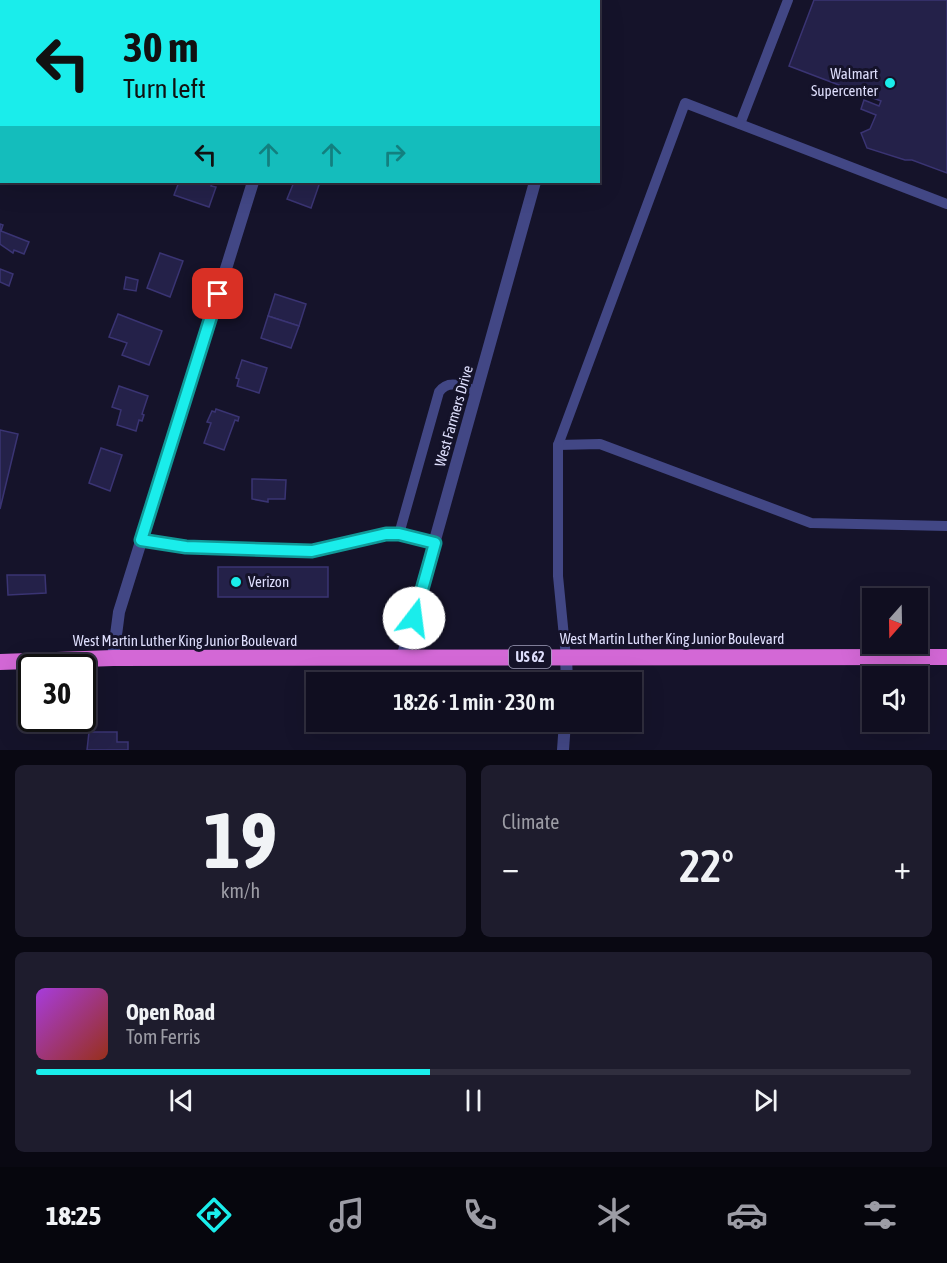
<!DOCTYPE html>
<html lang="en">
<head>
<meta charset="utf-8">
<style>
	:root { --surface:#100e20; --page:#1e1c2d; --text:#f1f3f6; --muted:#9c9ca5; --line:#302e3e; --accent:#1aedeb }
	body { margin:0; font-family:"Asap Condensed",sans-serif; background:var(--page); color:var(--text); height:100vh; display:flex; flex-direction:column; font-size:22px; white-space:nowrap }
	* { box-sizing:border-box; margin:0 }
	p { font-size:20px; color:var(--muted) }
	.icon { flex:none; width:33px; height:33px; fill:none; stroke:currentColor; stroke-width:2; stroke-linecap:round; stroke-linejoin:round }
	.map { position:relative; height:750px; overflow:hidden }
	.sheet { display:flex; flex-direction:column; gap:15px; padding:15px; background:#090812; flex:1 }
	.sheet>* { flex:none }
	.top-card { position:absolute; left:0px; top:0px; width:600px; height:183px; box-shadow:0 6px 24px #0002,0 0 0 2px var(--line); background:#1aedeb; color:#111; overflow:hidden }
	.needle { width:39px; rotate:200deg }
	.controls { position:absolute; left:862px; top:588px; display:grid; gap:12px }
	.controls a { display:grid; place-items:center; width:66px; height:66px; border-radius:0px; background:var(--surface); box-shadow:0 6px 24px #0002,0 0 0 2px var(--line); font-size:30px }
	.speed { position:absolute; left:18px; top:654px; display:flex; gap:12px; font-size:30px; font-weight:700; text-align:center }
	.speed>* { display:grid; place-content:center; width:78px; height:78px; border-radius:50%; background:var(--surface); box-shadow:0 6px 24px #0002,0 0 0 2px var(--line); line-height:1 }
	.speed .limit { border:3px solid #111; border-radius:9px; background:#fff; color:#111 }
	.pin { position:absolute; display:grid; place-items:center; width:51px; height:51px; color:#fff; margin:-26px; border-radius:12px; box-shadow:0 3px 9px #0006 }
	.me { position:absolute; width:66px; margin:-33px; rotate:15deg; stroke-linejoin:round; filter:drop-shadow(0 0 4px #0008) }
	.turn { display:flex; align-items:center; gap:21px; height:126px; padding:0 24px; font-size:27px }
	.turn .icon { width:78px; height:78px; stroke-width:2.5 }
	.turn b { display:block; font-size:42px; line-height:51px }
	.lanes { display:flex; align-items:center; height:57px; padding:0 24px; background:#0003; justify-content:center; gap:30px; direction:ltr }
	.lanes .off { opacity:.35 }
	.big { font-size:45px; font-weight:600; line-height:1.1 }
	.sheet .card { flex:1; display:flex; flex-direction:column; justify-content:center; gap:9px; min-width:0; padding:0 21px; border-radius:9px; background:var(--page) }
	.sheet .dial { align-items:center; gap:0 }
	.dial b { font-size:78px; line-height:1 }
	.song { display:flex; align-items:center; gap:18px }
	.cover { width:72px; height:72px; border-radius:9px; background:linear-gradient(135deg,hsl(280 70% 55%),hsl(10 70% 35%)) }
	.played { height:6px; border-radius:3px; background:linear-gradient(90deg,var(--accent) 45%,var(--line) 45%) }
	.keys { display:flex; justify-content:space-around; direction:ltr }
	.heat { display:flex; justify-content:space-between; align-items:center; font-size:33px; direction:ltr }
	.sheet .tiles { flex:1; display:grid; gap:15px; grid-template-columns:1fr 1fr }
	.card:last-child { grid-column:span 2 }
	.trip { position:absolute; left:306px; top:672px; width:336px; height:60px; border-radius:0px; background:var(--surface); box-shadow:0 6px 24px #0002,0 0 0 2px var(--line); font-weight:600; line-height:60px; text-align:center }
	.menu { display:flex; height:96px; justify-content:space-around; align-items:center; background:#06060d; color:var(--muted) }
	.menu .icon { width:42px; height:42px }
	.menu .active { color:var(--accent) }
	.menu b { font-size:27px; color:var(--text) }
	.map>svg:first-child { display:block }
	.building { fill:#242149; stroke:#3a3473; stroke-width:1.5 }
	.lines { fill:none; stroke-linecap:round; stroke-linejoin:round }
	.service { stroke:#424785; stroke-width:10 }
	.minor { stroke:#424785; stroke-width:12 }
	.trunk { stroke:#d368d6; stroke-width:16 }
	.route-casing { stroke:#119a99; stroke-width:15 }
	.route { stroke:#1aedeb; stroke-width:10 }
	.poi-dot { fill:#1aedeb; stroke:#15132a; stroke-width:2 }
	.labels { text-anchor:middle; stroke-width:6; stroke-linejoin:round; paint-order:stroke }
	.shield { fill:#15132a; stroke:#a2a1bd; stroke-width:1.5 }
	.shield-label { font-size:14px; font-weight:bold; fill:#dedefc }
	.poi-label { font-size:15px; fill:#dedefc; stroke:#15132a; text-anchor:end }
	.street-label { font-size:15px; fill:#dedefc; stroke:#15132a }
</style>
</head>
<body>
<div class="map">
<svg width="947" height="750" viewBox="0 0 947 750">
	<rect width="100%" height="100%" fill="#15132a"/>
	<g class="building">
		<polygon points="814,0 947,0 947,173 912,160 905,160 867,148 861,133 870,129 876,115 861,109 864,100 879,106 881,101 789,66"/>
		<polygon points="179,182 213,182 211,186 216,187 209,207 174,195"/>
		<polygon points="294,182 320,182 311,208 287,199"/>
		<polygon points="0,224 3,225 1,231 29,242 24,254 14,250 13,253 0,244"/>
		<polygon points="160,253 183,261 170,297 147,288"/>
		<polygon points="0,269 13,274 9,286 0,282"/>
		<polygon points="126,277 138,280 136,291 124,289"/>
		<polygon points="275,294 306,304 299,326 268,316"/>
		<polygon points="118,314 162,331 149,365 122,355 127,343 109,337"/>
		<polygon points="268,316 299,326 291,348 261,338"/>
		<polygon points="242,360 267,368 259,393 237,386 239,379 236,378"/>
		<polygon points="119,386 148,396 142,414 144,415 142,421 139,420 136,431 117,425 121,410 112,407"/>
		<polygon points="216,409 239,417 238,421 235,420 224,450 204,443 211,423 207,422 212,411 215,412"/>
		<polygon points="0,430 18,434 0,509"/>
		<polygon points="101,448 122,455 110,491 89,483"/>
		<polygon points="252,479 286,480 285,499 268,499 268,502 252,499"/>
		<rect x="218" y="567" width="110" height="30"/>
		<polygon points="7,575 45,575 46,593 8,595"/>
		<polygon points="89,732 117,732 117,742 128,742 128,750 87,750"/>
	</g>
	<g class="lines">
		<g class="service">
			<polyline points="44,2 44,0"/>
			<polyline points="0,113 2,110"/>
			<polyline points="740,124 788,0"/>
			<polyline points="558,445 600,444 811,523 947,526"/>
			<path d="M399 534 439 392C449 378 463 387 477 391"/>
			<polyline points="141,540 186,547 312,551 386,534 399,534 435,543"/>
			<polyline points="566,657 558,576 558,445 685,103 947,204"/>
		</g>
		<g class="minor">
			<polyline points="309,2 309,0"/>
			<polyline points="585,2 585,0"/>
			<polyline points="566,657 567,682"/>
			<polyline points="113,658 119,612 253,182"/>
			<polyline points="402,658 535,182"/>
			<polyline points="563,750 565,722"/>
		</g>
		<polyline class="trunk" points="0,662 113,658 947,657"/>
	</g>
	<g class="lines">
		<g class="route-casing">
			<polyline id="route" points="218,294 141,540 186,547 312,551 386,534 399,534 435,543 414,618"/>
		</g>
		<use href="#route" class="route"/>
	</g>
	<g class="poi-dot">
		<circle cx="890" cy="83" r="6"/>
		<circle cx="236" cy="582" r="6"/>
	</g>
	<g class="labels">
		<rect class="shield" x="509" y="646" width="42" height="22" rx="4.5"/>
		<g class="shield-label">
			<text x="530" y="662">US 62</text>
		</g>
		<g class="poi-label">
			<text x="878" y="79">Walmart<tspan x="878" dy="17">Supercenter</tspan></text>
			<text x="248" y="587" text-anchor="start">Verizon</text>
		</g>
		<g class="street-label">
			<text transform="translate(454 416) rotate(-74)" y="5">West Farmers Drive</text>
			<text x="672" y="644">West Martin Luther King Junior Boulevard</text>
			<text x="185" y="646">West Martin Luther King Junior Boulevard</text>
		</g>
	</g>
</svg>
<div class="controls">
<a><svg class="needle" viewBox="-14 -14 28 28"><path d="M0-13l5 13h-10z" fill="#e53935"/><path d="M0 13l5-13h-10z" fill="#9c9ca5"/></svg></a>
<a><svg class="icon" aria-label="sound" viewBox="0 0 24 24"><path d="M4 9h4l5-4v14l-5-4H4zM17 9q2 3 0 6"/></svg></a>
</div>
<div class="speed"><div class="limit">30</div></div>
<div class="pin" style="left:218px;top:294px;background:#d93025"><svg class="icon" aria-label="arrive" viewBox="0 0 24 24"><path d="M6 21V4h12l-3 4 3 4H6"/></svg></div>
<svg class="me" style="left:414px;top:618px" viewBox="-20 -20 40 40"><circle r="19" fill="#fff"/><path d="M0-13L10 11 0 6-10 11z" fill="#1aedeb"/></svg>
<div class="trip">18:26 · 1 min · 230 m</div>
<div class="top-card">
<div class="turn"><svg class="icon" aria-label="left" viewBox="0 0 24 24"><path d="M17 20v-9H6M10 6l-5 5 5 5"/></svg><div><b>30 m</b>Turn left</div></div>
<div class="lanes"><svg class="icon" aria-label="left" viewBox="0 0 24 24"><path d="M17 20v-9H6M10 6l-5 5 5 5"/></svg><svg class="icon off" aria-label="ahead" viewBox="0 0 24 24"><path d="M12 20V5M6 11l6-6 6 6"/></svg><svg class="icon off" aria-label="ahead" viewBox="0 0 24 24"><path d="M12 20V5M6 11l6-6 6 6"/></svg><svg class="icon off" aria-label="right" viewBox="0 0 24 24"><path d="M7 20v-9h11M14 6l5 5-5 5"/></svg></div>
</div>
</div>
<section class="sheet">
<div class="tiles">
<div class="card dial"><b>19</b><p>km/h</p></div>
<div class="card"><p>Climate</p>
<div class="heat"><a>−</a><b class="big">22°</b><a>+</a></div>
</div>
<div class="card">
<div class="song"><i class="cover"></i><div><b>Open Road</b><p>Tom Ferris</p></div></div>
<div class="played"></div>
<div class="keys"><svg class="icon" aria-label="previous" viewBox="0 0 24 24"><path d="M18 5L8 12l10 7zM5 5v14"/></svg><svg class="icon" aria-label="pause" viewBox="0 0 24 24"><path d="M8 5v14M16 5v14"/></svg><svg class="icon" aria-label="next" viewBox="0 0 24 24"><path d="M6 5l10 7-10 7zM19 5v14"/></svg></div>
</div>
</div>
</section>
<nav class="menu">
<b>18:25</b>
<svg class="icon active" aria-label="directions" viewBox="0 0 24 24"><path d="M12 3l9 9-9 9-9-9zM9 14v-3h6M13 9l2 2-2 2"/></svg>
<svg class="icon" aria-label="music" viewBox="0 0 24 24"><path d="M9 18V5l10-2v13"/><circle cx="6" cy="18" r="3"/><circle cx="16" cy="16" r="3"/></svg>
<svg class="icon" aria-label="phone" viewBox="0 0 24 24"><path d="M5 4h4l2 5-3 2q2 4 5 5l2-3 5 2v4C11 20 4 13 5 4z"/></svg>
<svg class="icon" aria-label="climate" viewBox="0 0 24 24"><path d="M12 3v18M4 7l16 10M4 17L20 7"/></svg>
<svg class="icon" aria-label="car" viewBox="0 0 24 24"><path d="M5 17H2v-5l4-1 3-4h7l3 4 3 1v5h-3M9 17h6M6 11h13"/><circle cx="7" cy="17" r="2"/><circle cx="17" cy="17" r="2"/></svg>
<svg class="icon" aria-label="filters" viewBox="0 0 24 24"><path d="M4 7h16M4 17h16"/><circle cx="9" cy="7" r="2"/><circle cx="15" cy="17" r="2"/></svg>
</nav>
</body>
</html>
